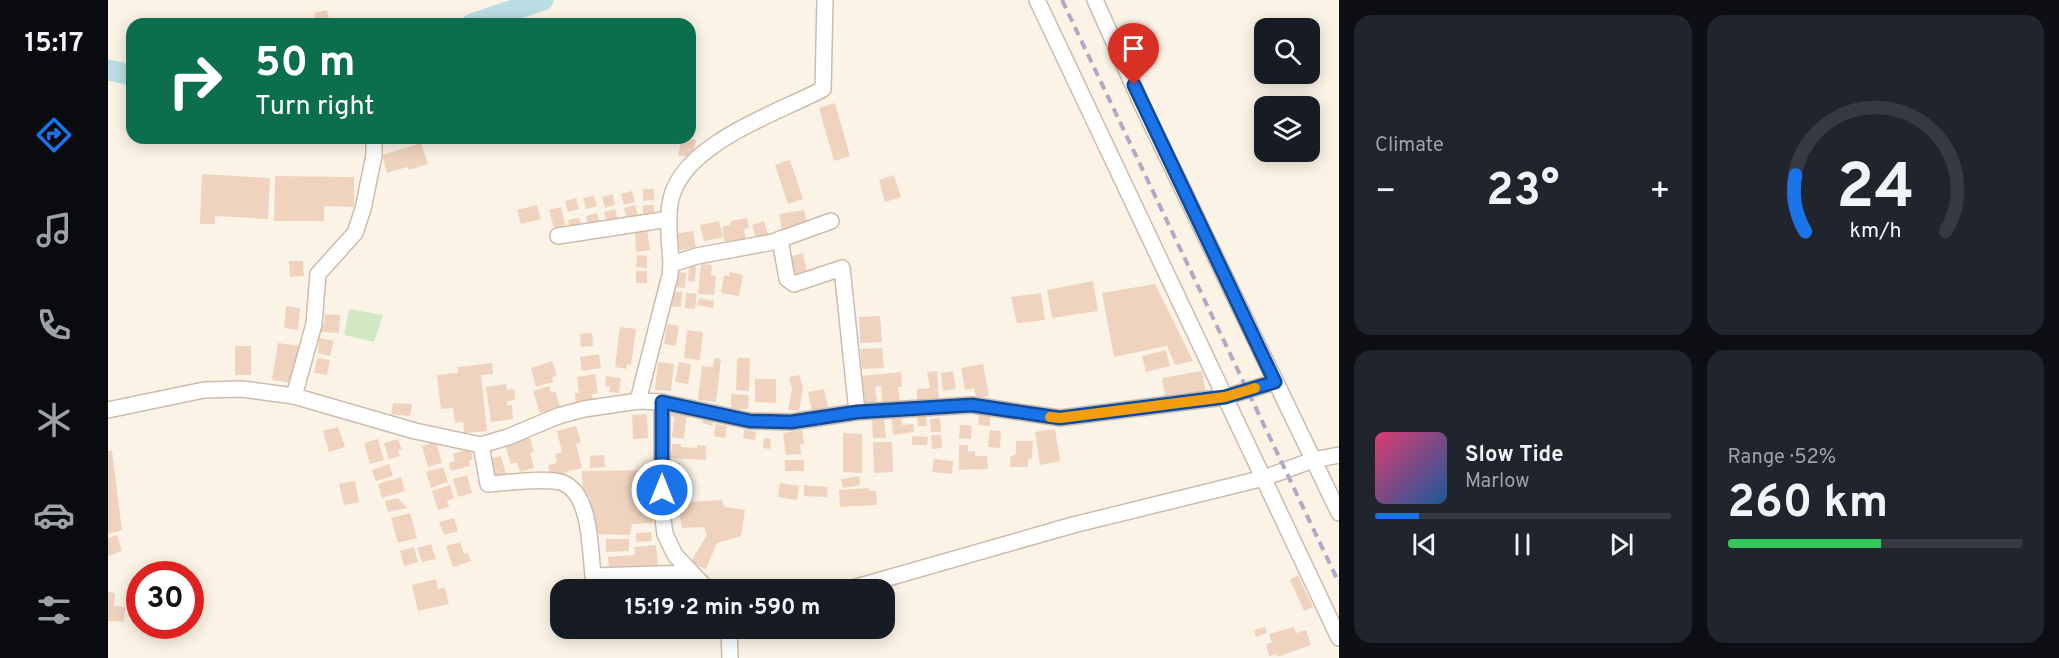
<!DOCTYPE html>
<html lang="en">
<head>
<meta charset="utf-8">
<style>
	:root { --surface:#171b24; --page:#20242c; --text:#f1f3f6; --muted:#9ea1a6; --line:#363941; --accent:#1a73e8 }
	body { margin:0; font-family:Overpass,sans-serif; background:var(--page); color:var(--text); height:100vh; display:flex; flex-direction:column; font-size:22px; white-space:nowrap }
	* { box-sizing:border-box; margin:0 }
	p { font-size:20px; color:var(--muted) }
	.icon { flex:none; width:33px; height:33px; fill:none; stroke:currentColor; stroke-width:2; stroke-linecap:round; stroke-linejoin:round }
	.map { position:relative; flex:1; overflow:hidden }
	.sheet { display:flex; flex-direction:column; gap:15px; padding:15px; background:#0d0f14; width:720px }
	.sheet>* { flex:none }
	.guide { position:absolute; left:18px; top:18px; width:570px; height:126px; border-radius:18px; box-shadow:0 3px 15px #0003; background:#0b6e4f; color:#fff; overflow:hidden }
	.controls { position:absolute; left:1146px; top:18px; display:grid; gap:12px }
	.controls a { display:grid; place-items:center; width:66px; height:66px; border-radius:12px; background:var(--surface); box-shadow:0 3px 15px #0003; font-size:30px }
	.speed { position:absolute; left:18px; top:561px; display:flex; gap:12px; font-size:30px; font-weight:700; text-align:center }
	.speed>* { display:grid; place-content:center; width:78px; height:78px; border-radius:50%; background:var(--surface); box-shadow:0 3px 15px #0003; line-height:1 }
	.speed .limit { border:9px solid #d22; background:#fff; color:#111 }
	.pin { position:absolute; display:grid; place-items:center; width:51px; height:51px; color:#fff; margin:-62px -26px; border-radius:50% 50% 50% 0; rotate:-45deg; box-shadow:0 0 6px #0007 }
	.pin .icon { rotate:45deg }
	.me { position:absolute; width:66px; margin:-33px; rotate:0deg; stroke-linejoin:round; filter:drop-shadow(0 0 4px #0008) }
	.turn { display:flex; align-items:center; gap:21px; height:126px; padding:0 30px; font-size:27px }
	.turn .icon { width:78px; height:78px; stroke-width:2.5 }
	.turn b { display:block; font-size:42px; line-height:51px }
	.big { font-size:45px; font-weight:700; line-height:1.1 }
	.sheet .tile { flex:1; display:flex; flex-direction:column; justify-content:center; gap:9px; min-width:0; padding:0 21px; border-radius:18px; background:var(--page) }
	.sheet .dial { align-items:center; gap:0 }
	.dial svg { height:156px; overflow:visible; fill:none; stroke:var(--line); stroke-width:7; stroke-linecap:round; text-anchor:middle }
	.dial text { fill:var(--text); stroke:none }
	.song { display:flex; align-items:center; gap:18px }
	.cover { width:72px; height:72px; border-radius:9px; background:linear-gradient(135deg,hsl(340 70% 55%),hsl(210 70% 35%)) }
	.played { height:6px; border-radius:3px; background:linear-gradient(90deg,var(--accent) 15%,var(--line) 15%) }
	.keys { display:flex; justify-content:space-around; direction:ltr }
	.heat { display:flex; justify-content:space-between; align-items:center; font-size:33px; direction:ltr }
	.charge { height:9px; border-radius:4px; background:linear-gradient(90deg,#34c759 52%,var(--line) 0) }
	.sheet .tiles { flex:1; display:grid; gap:15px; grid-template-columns:repeat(2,1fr) }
	.trip { position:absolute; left:442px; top:579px; width:345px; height:60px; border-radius:18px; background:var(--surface); box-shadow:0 3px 15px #0003; font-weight:700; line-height:60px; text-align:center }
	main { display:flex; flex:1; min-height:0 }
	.dock { display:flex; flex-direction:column; width:108px; justify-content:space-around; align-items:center; background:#090b0e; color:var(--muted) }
	.dock .icon { width:42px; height:42px }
	.dock .on { color:var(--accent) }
	.dock b { font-size:27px; color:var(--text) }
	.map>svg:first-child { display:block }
	.green { fill:#d2e8c5 }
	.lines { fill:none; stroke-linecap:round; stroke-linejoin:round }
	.river { stroke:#bbdde4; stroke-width:21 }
	.building { fill:#efd3bf }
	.minor-casing { stroke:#cdbcad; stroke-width:18 }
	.minor { stroke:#fff; stroke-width:15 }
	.rail { stroke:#b7a5c4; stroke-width:4; stroke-dasharray:9 6; stroke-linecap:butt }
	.route-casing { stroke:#114b97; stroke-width:15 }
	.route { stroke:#1a73e8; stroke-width:10 }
	.slow { stroke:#f59e0b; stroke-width:10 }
</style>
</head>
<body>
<main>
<nav class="dock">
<b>15:17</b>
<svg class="icon on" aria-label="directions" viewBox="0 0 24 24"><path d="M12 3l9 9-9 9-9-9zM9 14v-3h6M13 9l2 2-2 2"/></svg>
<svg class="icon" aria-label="music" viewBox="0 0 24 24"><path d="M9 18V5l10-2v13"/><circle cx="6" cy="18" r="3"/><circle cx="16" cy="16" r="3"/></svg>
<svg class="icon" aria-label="phone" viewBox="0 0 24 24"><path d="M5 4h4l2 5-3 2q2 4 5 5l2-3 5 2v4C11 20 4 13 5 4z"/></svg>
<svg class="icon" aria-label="climate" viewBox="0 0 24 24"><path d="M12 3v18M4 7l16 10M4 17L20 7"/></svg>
<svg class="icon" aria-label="car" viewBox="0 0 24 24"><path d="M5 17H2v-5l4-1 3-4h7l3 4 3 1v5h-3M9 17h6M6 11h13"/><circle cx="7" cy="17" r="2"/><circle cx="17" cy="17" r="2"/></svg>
<svg class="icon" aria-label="filters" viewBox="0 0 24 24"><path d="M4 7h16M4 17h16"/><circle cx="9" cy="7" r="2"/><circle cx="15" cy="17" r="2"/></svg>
</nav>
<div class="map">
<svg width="1231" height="658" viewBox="0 0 1231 658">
	<rect width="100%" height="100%" fill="#fbf4e6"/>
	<polygon class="green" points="241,309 275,315 266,342 236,335"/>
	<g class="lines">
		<g class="river">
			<polyline points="364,24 435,0"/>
			<polyline points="0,70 24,75"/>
		</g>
	</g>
	<g class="building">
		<polygon points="219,10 222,23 208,24 206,13"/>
		<polygon points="727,103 742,156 726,161 711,108"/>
		<polygon points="574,138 588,140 584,158 570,155"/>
		<polygon points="313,143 320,164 301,170 299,167 279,173 274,155"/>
		<polygon points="682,160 695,199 680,204 667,165"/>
		<polygon points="94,174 162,178 160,219 107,216 107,224 92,224"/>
		<polygon points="786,175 793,197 777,202 771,180"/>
		<polygon points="167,176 246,177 246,207 216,206 216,221 166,221"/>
		<polygon points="535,189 546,189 546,200 535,201"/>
		<polygon points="524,191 527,202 516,205 513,194"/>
		<polygon points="505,194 507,205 497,208 494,197"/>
		<polygon points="486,196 489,206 478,209 475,198"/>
		<polygon points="468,198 471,209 460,212 457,201"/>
		<polygon points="429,205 433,219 413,224 409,210"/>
		<polygon points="527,205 530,216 519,219 516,208"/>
		<polygon points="535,205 546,205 546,216 535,217"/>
		<polygon points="453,207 457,225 446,228 441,210"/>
		<polygon points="507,209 510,220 499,223 496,212"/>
		<polygon points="696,210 699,224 674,229 671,214"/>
		<polygon points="489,213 492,224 481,227 478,216"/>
		<polygon points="471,218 473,225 462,228 460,220"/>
		<polygon points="639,218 641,228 636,229 639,245 618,249 614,227 622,225 623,221"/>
		<polygon points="611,221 615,237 596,241 592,225"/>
		<polygon points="656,221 661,237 649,240 644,225"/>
		<polygon points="539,229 542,250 528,252 527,231"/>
		<polygon points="585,231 588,248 569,250 566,234"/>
		<polygon points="695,253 699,272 686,275 681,257"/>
		<polygon points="529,255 539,256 539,268 528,267"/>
		<polygon points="181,261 195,261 196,276 182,277"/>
		<polygon points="593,264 604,265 603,275 608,276 606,295 590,294"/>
		<polygon points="581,265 588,266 587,282 580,281"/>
		<rect x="528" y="271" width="11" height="12"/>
		<polygon points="568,272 578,273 577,288 566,287"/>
		<polygon points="622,272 635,275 631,296 613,293 616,275 621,276"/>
		<polygon points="985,281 990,311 944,318 939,290"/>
		<polygon points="1047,284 1085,361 1067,365 1059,346 1006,357 994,293"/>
		<polygon points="563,291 574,292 573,307 562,306"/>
		<polygon points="578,293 589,294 587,309 577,308"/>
		<polygon points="933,293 937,320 909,323 903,297"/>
		<polygon points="591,298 606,301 605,308 589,305"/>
		<polygon points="178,306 192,308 190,330 176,328"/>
		<polygon points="217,314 232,315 231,333 212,332 213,325 216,325"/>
		<polygon points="772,316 774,342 752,343 751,317"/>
		<polygon points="559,324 571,326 568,346 556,344"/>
		<polygon points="512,327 528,329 523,365 519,364 518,369 507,367"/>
		<polygon points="579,330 595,332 592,360 576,358"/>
		<polygon points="484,333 485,346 473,347 472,334"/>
		<polygon points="211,338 226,341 222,356 210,353"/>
		<polygon points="170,343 191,346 185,383 164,380"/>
		<rect x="127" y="346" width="16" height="29"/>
		<polygon points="774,348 776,368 754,369 752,349"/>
		<polygon points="1058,350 1062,366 1038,372 1034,356"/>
		<polygon points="491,354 493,368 474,371 472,357"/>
		<polygon points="209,358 222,360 219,375 206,373"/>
		<polygon points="606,358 613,359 608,402 590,400 594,366 605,367"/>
		<polygon points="629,358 642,358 641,391 628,390"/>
		<polygon points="444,361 449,376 444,377 445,382 428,387 423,368"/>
		<polygon points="550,362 566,364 563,391 547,390"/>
		<polygon points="571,362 583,364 580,384 567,382"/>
		<polygon points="384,363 385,374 373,375 379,431 356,433 355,422 347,423 345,408 333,409 329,375 350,373 350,367"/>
		<polygon points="875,364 881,396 868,398 866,388 857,390 853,368"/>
		<polygon points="829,371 831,400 809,401 809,389 822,388 819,372"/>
		<polygon points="845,371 848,389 835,391 833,373"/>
		<polygon points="1094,371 1098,393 1058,400 1054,378"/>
		<polygon points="793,372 794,387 790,387 792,403 775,405 773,386 767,387 769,402 757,404 754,376"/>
		<polygon points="487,374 490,393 484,394 485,400 468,403 467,393 471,393 469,377"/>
		<polygon points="691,375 695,388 691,411 680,410 684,389 681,377"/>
		<polygon points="498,376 513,378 511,393 501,392 502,387 497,386"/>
		<polygon points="647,379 668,379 668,403 647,402"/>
		<polygon points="398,384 399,390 406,389 407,400 399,401 399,405 404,405 405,419 383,422 378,387"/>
		<polygon points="441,386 443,393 447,391 452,407 432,413 425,391"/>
		<polygon points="716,389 720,407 704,411 700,392"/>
		<polygon points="623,394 641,395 640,409 623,409"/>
		<polygon points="285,403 304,404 302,416 283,414"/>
		<polygon points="562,410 579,412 576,439 564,437 566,417 562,417"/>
		<polygon points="539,414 540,438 525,439 524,415"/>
		<polygon points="596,414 607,417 604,426 594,423"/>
		<polygon points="793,414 794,425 805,424 806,432 785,435 783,416"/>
		<polygon points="871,414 882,415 882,426 870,425"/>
		<polygon points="809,417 818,417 819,426 810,426"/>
		<polygon points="764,418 776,418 778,438 765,438"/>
		<polygon points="832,418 833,432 823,432 822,419"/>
		<polygon points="608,424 619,426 617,438 606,436"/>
		<polygon points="852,425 864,426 863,439 851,438"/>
		<polygon points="468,426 473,442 468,444 474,468 457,472 459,477 444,481 440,465 449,463 447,454 454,452 449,431"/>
		<polygon points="230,427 237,447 221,452 215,431"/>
		<polygon points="947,429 952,461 932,465 927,432"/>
		<polygon points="636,430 648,432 647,440 635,438"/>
		<polygon points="694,430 696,444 692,444 693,454 678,455 675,433"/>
		<polygon points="882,430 893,431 892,448 880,447"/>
		<polygon points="735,433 754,434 754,473 735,472"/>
		<polygon points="823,435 833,435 834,448 824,449"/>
		<polygon points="804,436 820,437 819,445 804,445"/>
		<polygon points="422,438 426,452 422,453 426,468 412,472 409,462 403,464 397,445"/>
		<polygon points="656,438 663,439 662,449 655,448"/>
		<polygon points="270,439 276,460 262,464 256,443"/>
		<polygon points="290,439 294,450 290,451 292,456 281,459 276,443"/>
		<polygon points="908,441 925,441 924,458 920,459 920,467 902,467 902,457 908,454"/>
		<polygon points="328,442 334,463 320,467 314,446"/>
		<polygon points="765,442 784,442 785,472 766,473"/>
		<polygon points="564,444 573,444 573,447 589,448 589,445 598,446 598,460 563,458"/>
		<polygon points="851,445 860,445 860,452 867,451 867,456 879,456 880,469 851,470"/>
		<polygon points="362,449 365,459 361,461 362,466 343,471 341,463 347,461 345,454"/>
		<polygon points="0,451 4,451 14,530 0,534"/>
		<polygon points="496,455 497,467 482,468 482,456"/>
		<polygon points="393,456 399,478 385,482 379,460"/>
		<polygon points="826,459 845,461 844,474 824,472"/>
		<rect x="677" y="460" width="19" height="11"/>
		<rect x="562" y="463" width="10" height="8"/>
		<polygon points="281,464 285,476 268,481 264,470"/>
		<polygon points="335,467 340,482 323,488 318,472"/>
		<polygon points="544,470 545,523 524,524 522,535 488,534 482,497 475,496 474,471"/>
		<polygon points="359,475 364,493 350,497 345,479"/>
		<polygon points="751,476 752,485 735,488 733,479"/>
		<polygon points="293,477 297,491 274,498 270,484"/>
		<polygon points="247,481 251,502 236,505 231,484"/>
		<polygon points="672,483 691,486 689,500 670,497"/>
		<polygon points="342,485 346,498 339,501 341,507 330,510 324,491"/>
		<polygon points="696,485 720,487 719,497 696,496"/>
		<polygon points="761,488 761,491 768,491 769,505 732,507 731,490"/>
		<polygon points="290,498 299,508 280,512 277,501"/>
		<polygon points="614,500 616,507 637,510 633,536 609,543 598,569 582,563 599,535 596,527 574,528 572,516 562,517 561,503"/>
		<polygon points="302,513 309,538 290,543 283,518"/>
		<polygon points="346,518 350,531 336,535 331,522"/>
		<polygon points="543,532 544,541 528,542 528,533"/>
		<polygon points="9,535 14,551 0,556 0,538"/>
		<polygon points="498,539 521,539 521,551 498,552"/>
		<polygon points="352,542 356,554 360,553 363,561 345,567 338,546"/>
		<polygon points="323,544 328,559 314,562 309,548"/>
		<polygon points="548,545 550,567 501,570 500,557 527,555 526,547"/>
		<polygon points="306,547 310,562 296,566 292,551"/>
		<polygon points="1190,575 1205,607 1196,611 1182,580"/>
		<polygon points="328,579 330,589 337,588 341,604 310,611 304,585"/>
		<polygon points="568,579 578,590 546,590 545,582"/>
		<polygon points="542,582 543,590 519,590 519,583"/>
		<polygon points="0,592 7,593 6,606 17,607 16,622 0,621"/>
		<polygon points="1157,627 1159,633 1148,637 1146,630"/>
		<polygon points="1186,627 1188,633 1198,630 1203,645 1169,657 1168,654 1161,656 1158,644 1164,642 1161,634"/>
	</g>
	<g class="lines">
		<g class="minor-casing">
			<g id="minor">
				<polyline points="929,0 1231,638"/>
				<polyline points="987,0 1035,107 1231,513"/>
				<polyline points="450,236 561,219"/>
				<polyline points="672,239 679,279 686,284 734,268 749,412"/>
				<path d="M563 264C562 245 559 224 562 204 570 145 668 114 715 89L717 0"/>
				<polyline points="186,396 206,324 210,274 247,233 255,209 266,155 266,138"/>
				<polyline points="530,401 562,275 563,264 589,256 665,242 723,221"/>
				<polyline points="554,402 554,512 557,534 567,555 600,590"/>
				<polyline points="0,410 96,390 134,389 186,396 307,431 373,445 400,437 450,416 476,409 530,401 554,402 642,421 683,422 749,412 864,405 952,418 1117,397 1167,382"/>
				<path d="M373 445 380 484C399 483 438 477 455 483 483 494 482 550 485 576L583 573"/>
				<polyline points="738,590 965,525 1156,478 1205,460 1231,455"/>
				<polyline points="621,628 622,658"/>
			</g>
		</g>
		<use href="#minor" class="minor"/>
		<polyline class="rail" points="954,0 1231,583"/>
	</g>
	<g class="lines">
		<g class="route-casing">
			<polyline id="route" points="554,490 554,402 642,421 683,422 749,412 864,405 952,418 1117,397 1167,382 1026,85"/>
		</g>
		<use href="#route" class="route"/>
		<polyline class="slow" points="942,417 952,418 1117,397 1147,388"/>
	</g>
</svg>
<div class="controls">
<a><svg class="icon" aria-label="search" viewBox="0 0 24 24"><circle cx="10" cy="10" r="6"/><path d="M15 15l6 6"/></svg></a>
<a><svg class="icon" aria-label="layers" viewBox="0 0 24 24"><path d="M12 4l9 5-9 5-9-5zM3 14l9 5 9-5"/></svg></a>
</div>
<div class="speed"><div class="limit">30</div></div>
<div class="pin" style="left:1026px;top:85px;background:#d93025"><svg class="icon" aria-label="arrive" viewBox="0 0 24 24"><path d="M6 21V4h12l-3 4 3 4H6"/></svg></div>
<svg class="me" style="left:554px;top:490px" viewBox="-20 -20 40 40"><circle r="17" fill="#1a73e8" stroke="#fff" stroke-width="3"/><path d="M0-11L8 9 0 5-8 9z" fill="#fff"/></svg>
<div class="trip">15:19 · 2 min · 590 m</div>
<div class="guide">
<div class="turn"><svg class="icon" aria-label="right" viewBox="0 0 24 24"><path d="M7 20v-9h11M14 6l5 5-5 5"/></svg><div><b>50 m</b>Turn right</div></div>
</div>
</div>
<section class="sheet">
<div class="tiles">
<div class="tile"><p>Climate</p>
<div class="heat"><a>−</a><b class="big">23°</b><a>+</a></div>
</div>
<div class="tile dial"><svg viewBox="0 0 100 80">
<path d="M14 69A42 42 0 1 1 86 69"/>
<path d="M14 69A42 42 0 0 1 9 40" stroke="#1a73e8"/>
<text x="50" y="56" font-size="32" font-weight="700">24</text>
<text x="50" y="72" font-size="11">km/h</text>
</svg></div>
<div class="tile">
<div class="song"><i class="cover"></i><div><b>Slow Tide</b><p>Marlow</p></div></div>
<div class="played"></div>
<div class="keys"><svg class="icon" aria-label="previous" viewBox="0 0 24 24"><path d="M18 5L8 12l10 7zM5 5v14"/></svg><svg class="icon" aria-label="pause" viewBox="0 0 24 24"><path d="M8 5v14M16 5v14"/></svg><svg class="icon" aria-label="next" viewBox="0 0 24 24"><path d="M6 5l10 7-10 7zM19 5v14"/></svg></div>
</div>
<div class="tile"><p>Range · 52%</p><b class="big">260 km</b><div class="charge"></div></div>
</div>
</section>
</main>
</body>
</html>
